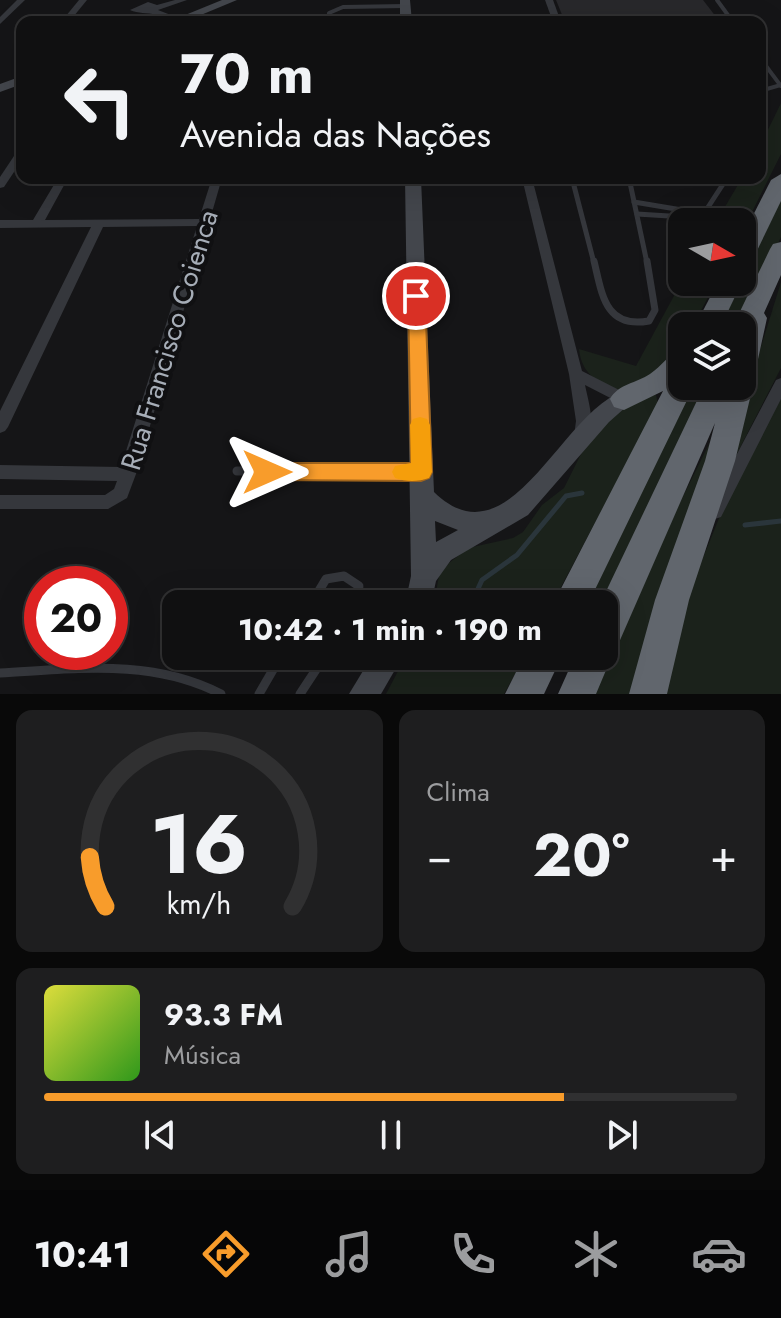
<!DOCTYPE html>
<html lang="pt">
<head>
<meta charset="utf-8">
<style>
	:root { --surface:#101011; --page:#1e1e1f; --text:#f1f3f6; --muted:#9c9d9f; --line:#303031; --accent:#f89c2b }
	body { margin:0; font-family:Jost,sans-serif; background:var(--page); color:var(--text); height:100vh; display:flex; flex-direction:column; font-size:30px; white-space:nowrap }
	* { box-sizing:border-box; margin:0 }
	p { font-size:26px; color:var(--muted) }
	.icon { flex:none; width:44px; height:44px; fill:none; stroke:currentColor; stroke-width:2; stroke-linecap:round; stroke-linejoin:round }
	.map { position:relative; height:694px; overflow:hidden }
	.panel { display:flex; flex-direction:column; gap:16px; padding:16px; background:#090909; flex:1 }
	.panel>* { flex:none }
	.top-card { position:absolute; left:16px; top:16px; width:750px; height:168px; border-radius:16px; box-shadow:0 8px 32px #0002,0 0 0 2px var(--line); background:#101011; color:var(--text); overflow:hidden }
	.needle { width:52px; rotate:99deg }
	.tools { position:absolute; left:668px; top:208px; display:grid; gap:16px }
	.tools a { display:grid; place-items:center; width:88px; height:88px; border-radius:16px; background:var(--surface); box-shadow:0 8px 32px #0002,0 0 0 2px var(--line); font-size:40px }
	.speed { position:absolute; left:24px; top:566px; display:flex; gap:16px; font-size:40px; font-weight:700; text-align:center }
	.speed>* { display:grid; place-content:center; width:104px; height:104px; border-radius:50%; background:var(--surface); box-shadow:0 8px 32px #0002,0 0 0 2px var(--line); line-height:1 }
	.speed .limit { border:12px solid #d22; background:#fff; color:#111 }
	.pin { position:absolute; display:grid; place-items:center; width:68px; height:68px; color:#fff; margin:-34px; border:4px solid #fff; border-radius:50%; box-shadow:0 2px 8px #0007 }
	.me { position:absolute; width:88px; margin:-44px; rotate:90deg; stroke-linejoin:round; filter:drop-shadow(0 0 6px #0008) }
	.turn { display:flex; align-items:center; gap:28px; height:168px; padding:0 32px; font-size:36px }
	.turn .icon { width:104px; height:104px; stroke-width:2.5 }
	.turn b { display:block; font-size:56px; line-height:68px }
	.big { font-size:60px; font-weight:700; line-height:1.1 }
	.panel .widget { flex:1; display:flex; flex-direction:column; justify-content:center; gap:12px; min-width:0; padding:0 28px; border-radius:16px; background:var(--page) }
	.panel .dial { align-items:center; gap:0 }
	.dial svg { height:208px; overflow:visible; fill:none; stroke:var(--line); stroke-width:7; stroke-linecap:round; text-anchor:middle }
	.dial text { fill:var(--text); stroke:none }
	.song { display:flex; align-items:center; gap:24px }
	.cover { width:96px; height:96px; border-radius:12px; background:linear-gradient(135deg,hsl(60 70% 55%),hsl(110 70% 35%)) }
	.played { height:8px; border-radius:4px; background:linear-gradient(90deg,var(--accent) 75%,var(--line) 75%) }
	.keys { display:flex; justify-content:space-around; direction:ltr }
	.heat { display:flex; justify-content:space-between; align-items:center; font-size:44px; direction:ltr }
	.panel .tiles { flex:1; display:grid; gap:16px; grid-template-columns:1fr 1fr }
	.widget:last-child { grid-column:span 2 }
	.trip { position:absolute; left:162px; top:590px; width:456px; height:80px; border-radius:16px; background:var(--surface); box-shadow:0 8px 32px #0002,0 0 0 2px var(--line); font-weight:700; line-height:80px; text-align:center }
	.tabs { display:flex; height:128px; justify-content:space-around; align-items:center; background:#060607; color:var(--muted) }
	.tabs .icon { width:56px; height:56px }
	.tabs .active { color:var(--accent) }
	.tabs b { font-size:36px; color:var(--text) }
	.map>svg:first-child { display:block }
	.green { fill:#1b221b }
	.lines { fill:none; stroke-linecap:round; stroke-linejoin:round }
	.stream { stroke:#2a353b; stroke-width:5 }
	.building { fill:#28282b }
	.lane-far3 { stroke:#35373c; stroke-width:4 }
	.lane-far2 { stroke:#35373c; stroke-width:5 }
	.lane-far1 { stroke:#35373c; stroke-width:7 }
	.lane { stroke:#35373c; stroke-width:9 }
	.street { fill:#35373c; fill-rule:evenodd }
	.secondary { fill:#43464c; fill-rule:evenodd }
	.highway { fill:#61666d; fill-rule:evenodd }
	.route { fill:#f89c2b; stroke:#a1651c; stroke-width:2 }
	.slow { fill:#f59e0b }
	.labels { text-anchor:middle; stroke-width:8; stroke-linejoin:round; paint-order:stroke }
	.street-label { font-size:28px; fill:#a6adb7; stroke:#101012 }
</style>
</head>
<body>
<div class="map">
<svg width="781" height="694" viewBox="0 0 781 694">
	<rect width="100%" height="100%" fill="#151517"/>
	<g class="green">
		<polygon points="781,103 781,154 742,232 742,222 716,222 742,178 760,178 760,146"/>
		<polygon points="781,194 781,237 740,326 718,326 742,282 742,275"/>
		<path d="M682 281 716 282 693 326H682C682 368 653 374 620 392 598 381 582 376 579 349L636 366Z"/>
		<polygon points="781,282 781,368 731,465 725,463"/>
		<polygon points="689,386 712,386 604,604 581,604"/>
		<polygon points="656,395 658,404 552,604 434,604 439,575 449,563 468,548 513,538 523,532 542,505 564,488 583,450 608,419 641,397"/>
		<polygon points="781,397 781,694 661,694 683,607 724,506"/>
		<polygon points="718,426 641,694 592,694 628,607"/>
		<polygon points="406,656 525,656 504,694 386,694"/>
	</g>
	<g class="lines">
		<g class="stream">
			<polyline points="745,525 781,521"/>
			<polyline points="471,604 482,580 517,555 566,496 582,493"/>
		</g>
	</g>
	<polygon class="building" points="556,0 703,0 720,22 565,22"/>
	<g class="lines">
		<g class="lane-far3">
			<polyline points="717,0 733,22"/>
			<polyline points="328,22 329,13 343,7 405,6"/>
			<polyline points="760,58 781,86"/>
			<polyline points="760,91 781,85"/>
		</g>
		<g class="lane-far2">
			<polyline points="572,178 594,263"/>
			<polyline points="629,178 647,263"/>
			<polyline points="634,202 706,214"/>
			<polyline points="637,214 701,218 727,178"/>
		</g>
		<path class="lane-far1" d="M594 261C602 294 605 329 649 321L655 310 647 261"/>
		<g class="lane">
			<polyline points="237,471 419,472"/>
			<polyline points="311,604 326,579 344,576 359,586 356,604"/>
			<path d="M0 673C75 669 152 658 221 694"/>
			<polyline points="259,694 281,656"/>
			<polyline points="300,694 325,656"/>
		</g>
		<g class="street">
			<polygon points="17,0 25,0 0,24 0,17"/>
			<polygon points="79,0 87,0 69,22 61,22"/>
			<path d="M175 0H187L158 10 181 19V22C171 22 165 18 156 15 147 12 138 14 130 10L148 2 157 5Z"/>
			<polygon points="545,0 553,0 561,22 553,22"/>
			<polygon points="22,149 22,160 4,187 0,188 0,177 18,150"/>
			<polygon points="58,178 68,178 45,220 199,219 212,178 222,178 136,474 127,498 108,509 0,509 0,495 105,495 114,489 117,481 0,479 0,465 121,467 197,226 103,227 8,427 5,431 0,433 0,411 91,227 0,228 0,220 33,220"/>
			<path d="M522 178H532L582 371 629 395 631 399 629 403 624 405 585 385C589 404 595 422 588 440L582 442 576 440 574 436 576 421 569 374Z"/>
			<polygon points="781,378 781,399 721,517 715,519 709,517 706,512 709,507 776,380"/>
		</g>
		<g class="secondary">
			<polygon points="222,0 237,0 184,22 168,22"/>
			<polygon points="400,0 410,0 412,22 400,22"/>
			<polygon points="22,76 22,84 0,92 0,84"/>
			<path d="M405 178H421L434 492C510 566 561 411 624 391L632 393 635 399 609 422 528 515 451 560 436 581 431 604H405L411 576ZM435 521 458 530 436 542Z"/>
			<polygon points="372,656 403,656 381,694 349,694"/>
		</g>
		<g class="highway">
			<polygon points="781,174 781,201 753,259 750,264 742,266 742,237 771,180"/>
			<polygon points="781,242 781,275 764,313 767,318 755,373 750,381 753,386 735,461 689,600 667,694 629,694 655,600 705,461 715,423 617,647 610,650 612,656 596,694 558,694 575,656 604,656 604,604 600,604 704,386 742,386 742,326 733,326 770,249 773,244"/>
			<polygon points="718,282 742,282 721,326 695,326"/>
			<path d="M682 349V386H694L588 604H553L663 391 624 410 614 407 610 399C618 384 637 383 650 374 662 366 668 354 682 349Z"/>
			<polygon points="524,656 562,656 544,694 505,694"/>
		</g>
	</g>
	<polygon class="route" points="416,290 425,296 432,472 429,478 421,481 267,480 260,478 257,472 260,465 267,463 411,463 408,296"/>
	<path class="slow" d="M420 417 427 419 430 425 432 472 429 478C418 482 406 482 395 478L392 472 395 466 411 463 410 425 413 419Z"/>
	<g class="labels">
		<g class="street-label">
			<text transform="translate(169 340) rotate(-73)" y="10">Rua Francisco Coienca</text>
		</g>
	</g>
</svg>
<div class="tools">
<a><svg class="needle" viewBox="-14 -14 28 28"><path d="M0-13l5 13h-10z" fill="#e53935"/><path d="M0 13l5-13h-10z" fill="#9c9d9f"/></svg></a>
<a><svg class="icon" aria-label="layers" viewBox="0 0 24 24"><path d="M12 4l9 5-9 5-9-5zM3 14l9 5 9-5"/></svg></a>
</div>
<div class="speed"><div class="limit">20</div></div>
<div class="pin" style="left:416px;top:296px;background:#d93025"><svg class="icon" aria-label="arrive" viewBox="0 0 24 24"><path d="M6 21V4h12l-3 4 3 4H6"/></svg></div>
<svg class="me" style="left:267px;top:472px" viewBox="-20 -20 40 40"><path d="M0-17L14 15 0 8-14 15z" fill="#f89c2b" stroke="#fff" stroke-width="4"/></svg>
<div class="trip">10:42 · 1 min · 190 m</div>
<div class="top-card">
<div class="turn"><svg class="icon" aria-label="left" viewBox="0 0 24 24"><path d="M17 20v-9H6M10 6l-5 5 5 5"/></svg><div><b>70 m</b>Avenida das Nações</div></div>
</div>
</div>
<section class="panel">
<div class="tiles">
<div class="widget dial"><svg viewBox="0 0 100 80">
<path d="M14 69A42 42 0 1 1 86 69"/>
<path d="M14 69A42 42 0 0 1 8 50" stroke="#f89c2b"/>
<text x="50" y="56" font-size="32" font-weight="700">16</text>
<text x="50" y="72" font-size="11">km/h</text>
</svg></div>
<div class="widget"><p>Clima</p>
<div class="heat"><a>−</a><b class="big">20°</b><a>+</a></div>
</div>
<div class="widget">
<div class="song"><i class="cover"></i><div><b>93.3 FM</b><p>Música</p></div></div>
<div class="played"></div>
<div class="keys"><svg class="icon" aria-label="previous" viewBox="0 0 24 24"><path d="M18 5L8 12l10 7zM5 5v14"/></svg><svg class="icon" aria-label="pause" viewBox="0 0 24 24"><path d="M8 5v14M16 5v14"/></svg><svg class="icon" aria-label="next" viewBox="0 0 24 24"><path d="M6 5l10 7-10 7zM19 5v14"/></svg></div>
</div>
</div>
</section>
<nav class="tabs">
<b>10:41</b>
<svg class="icon active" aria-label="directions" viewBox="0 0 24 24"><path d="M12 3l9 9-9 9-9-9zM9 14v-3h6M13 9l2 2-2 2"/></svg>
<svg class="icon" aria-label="music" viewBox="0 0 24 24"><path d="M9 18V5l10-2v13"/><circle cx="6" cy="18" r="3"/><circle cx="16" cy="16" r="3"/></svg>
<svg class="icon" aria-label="phone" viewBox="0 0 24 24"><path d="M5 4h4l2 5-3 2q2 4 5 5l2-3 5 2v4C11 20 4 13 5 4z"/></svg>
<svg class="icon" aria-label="climate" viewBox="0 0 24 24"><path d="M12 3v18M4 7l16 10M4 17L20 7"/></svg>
<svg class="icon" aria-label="car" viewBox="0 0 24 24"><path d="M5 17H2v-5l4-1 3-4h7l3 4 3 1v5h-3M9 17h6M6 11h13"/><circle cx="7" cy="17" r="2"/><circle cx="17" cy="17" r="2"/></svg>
</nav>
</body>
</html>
